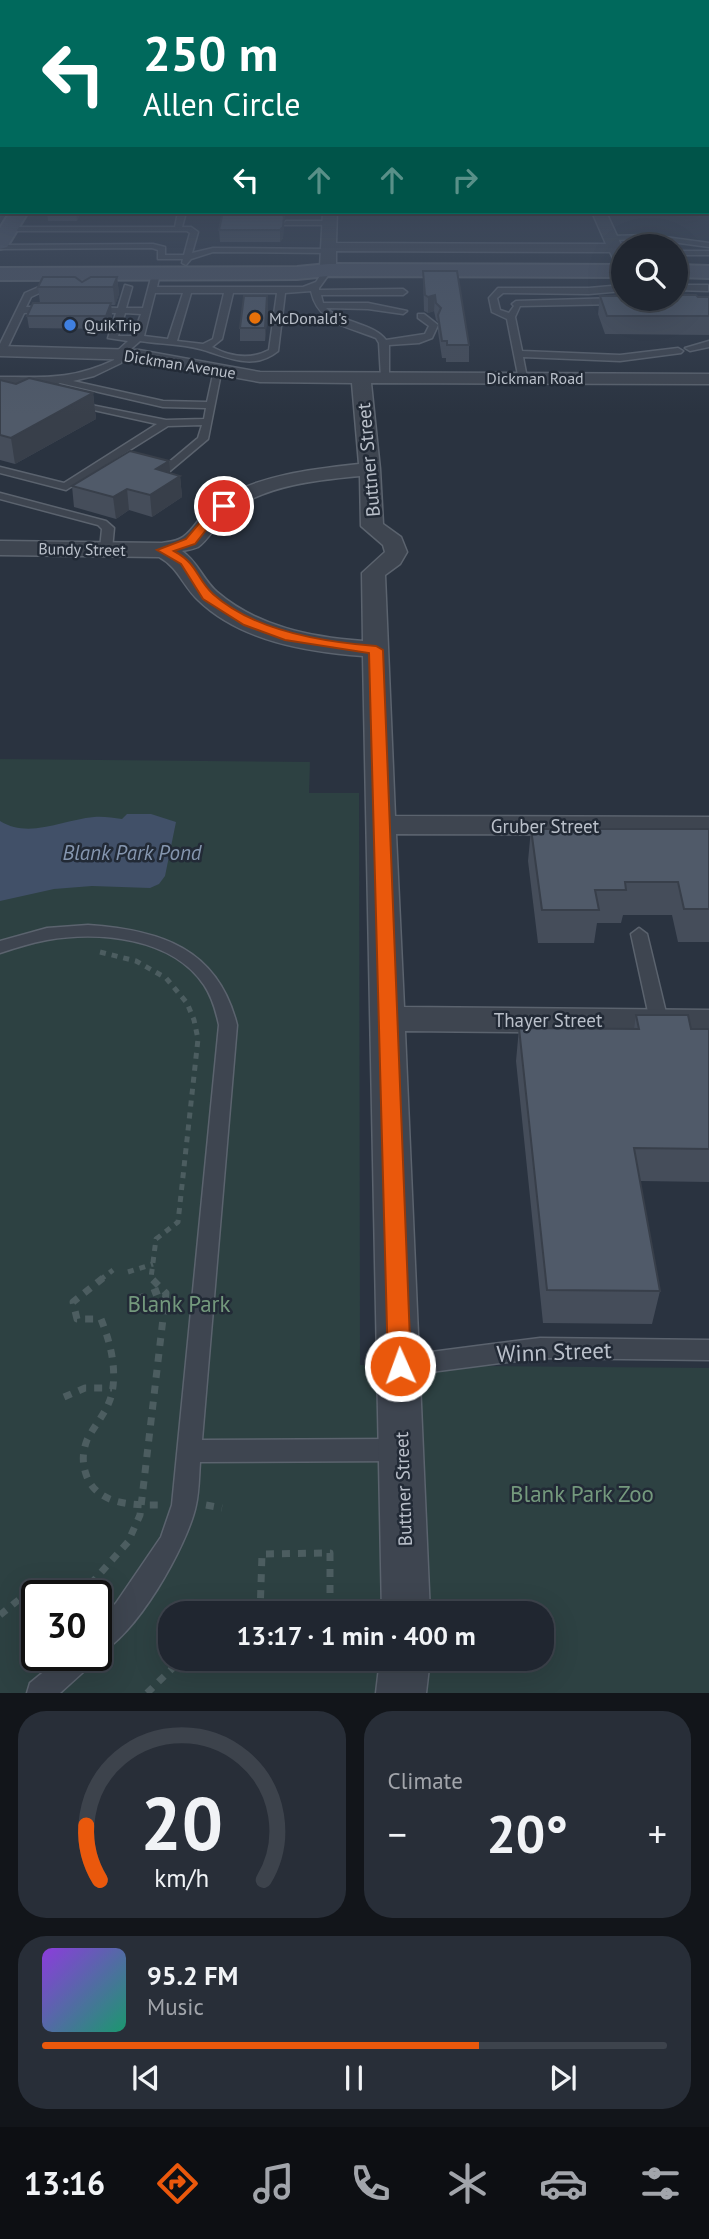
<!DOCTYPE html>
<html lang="en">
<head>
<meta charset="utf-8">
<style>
	:root { --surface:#202630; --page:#282e38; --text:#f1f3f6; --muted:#a2a5ab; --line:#3d434c; --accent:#ea580c }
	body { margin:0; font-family:"PT Sans",sans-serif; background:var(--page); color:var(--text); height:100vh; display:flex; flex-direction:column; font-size:26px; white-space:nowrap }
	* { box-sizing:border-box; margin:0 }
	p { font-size:23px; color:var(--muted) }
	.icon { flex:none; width:38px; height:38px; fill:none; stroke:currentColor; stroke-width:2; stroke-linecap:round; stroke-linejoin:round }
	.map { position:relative; height:1693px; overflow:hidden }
	.drawer { display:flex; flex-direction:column; gap:18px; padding:18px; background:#12151a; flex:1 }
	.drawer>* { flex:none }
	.guide { position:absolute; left:0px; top:0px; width:710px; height:214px; box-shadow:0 7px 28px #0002,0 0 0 2px var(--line); background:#00695c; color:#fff; overflow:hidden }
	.buttons { position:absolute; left:611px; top:234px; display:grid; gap:14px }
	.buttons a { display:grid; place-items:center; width:77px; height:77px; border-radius:50%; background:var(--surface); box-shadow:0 7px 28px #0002,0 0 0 2px var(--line); font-size:35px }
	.speed { position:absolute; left:21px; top:1580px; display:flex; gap:14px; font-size:35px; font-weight:700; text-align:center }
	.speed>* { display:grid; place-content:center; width:91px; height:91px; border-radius:50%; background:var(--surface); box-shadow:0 7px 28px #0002,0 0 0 2px var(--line); line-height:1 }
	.speed .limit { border:4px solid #111; border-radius:10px; background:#fff; color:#111 }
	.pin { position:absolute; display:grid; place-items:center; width:60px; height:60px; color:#fff; margin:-30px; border:4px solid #fff; border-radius:50%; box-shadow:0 2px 7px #0007 }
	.me { position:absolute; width:77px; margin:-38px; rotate:358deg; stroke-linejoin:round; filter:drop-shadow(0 0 5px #0008) }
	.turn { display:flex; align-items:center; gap:24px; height:147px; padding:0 28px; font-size:32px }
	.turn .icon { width:91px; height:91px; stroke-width:2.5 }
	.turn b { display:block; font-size:49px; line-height:60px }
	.lanes { display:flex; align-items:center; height:66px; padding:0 28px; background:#0003; justify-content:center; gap:35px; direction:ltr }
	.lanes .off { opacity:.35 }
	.big { font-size:52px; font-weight:800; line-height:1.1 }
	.drawer .widget { flex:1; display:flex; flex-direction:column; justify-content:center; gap:10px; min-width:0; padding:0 24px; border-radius:28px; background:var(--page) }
	.drawer .dial { align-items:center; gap:0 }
	.dial svg { height:182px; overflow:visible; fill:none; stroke:var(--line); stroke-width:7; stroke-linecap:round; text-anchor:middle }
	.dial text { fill:var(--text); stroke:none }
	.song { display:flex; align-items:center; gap:21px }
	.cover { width:84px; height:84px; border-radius:10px; background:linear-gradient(135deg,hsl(270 70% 55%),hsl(160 70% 35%)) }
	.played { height:7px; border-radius:4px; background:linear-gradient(90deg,var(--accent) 70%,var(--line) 70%) }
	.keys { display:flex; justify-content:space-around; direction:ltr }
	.heat { display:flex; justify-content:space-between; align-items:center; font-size:38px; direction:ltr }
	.drawer .tiles { flex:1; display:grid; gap:18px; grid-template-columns:1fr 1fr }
	.widget:last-child { grid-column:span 2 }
	.trip { position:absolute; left:158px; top:1601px; width:396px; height:70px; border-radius:28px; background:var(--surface); box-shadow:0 7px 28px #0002,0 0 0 2px var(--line); font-weight:800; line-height:70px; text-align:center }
	.tab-bar { display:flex; height:112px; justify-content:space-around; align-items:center; background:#0d0f13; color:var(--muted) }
	.tab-bar .icon { width:49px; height:49px }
	.tab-bar .active { color:var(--accent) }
	.tab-bar b { font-size:32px; color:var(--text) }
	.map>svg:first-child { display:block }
	.green { fill:#2d4142; fill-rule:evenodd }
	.water { fill:#415068 }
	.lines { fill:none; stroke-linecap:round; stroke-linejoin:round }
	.service-casing { stroke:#5b636e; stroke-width:3 }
	.minor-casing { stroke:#5b636e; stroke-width:3 }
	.secondary-casing { stroke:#5b636e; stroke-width:4 }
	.path-far1 { stroke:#4c5d60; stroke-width:5; stroke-dasharray:6 6; stroke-linecap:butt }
	.path { stroke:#4c5d60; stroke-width:7; stroke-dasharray:8 8; stroke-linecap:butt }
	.service { fill:#3e4550; fill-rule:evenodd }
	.minor { fill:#3e4550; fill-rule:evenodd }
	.secondary { fill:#4c5463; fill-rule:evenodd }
	.wall { fill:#454d5a }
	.shaded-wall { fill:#383f4a }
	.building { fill:#505a69; stroke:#383f4a; stroke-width:2 }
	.route { fill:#ea580c; stroke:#983908; stroke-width:2 }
	.food-dot { fill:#e8710a; stroke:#222a36; stroke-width:2.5 }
	.shop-dot { fill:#3f7fe0; stroke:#222a36; stroke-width:2.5 }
	.labels { text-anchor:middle; stroke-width:5; stroke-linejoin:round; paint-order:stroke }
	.far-poi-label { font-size:16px; fill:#bac0ca; stroke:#222a36; text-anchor:start }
	.far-street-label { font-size:16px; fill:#bac0ca; stroke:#222a36 }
	.street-label { font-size:19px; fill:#bac0ca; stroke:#222a36 }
	.water-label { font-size:21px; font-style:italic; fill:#8596af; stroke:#222a36 }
	.near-park-label { font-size:23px; fill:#74997d; stroke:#222a36 }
	.near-street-label { font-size:23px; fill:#bac0ca; stroke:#222a36 }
</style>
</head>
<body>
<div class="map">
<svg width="709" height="1693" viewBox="0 0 709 1693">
	<rect width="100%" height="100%" fill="#2a3340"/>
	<path class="green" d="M0 759 310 762 309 793H359L360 1365 709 1368V1693H0ZM37 1596H96V1656H37ZM170 1614H541V1659H170Z"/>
	<path class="water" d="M127 814H151L176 822 165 876 159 884 150 888 92 886 54 889 0 901V821C29 839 62 820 94 817 103 816 113 818 122 819Z"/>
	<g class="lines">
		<g class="service-casing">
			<g id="service">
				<rect x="0" y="189" width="2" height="4"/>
				<rect x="0" y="204" width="2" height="4"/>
				<polygon points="178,212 186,212 182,227 191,227 198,232 192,253 213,248 328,249 332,251 328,253 213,252 191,259 186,265 182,263 183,259 158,259 158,250 152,248 0,249 0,245 153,244 165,247 165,255 184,255 190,233 187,231 8,231 4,229 8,227 175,227"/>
				<polygon points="286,221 329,221 333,223 329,225 283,225"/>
				<polygon points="650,235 709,243 709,247 650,239 611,240 607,238 611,236"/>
				<rect x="676" y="251" width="33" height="4"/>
				<path d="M325 268 332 270 319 288V290L403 289 407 292 403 295H321L323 303H368L407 311 403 314 368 309 326 308C343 323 375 324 386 340L425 334 429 326 418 318V314H424L438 325 432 338 419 343 389 345V380L381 378 379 343 376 338C347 326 318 324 311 291L285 293 278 351C252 372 226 356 200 349 181 344 159 344 140 341L124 355 121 363 94 376 73 381 163 401 207 402 214 370 222 368 208 439 164 476 155 474 198 438 202 425 168 426 66 490 0 473V467L64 483 157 424 71 405V401L166 420 204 419 206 408 163 407 60 383 49 389 48 394 54 397 49 400 38 396 39 388 44 383H0V377C46 377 71 380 114 360L116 352 128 341 108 338 116 313H93L89 310 93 307 118 308 125 285 132 287 126 308H143L152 274 156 272 160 274 157 287H303L316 282ZM155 293H183L168 339 144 336ZM191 293H224L213 339 203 344 177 341ZM233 293H277L269 350C250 360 231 357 212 347L222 339ZM125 313 141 314 133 336H118Z"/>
				<polygon points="57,279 61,281 60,283 31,297 26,307 50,307 54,310 53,312 24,313 6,351 0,354 0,344 25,293"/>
				<polygon points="623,285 623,291 589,294 503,293 497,298 500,310 509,313 514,306 512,304 516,301 619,298 623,301 619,304 520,306 515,317 522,351 620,355 678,348 683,351 681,353 620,361 523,357 527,378 519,380 507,319 492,312 489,298 498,288 589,288"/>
				<polygon points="708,285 708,291 676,290 676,285"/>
				<polygon points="709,341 709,347 690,351 685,348"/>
				<polygon points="0,493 106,521 114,528 112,549 106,553 100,549 102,529 98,525 0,499"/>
				<path d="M88 925C160 930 218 948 237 1025L202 1440 398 1439 406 1442 410 1450 406 1458 398 1461 200 1462C199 1476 199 1492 196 1505 188 1545 134 1640 96 1655V1623L116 1603 161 1537 172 1505 219 1025C216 1011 212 997 204 985 172 937 98 931 47 940 31 943 15 948 0 953V941L47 928Z"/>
				<polygon points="639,928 647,934 668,1021 665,1026 653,1026 650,1021 631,934"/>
				<polygon points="540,1338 709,1340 709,1360 540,1358 400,1376 392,1373 389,1366 392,1359 400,1356"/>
				<polygon points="63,1656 95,1656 91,1665 60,1693 27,1693 30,1683"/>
			</g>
		</g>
		<g class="minor-casing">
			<g id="minor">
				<polygon points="323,212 337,212 336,243 606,244 592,212 606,212 623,249 623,267 617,266 610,252 336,251 336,267 328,272 320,267"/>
				<path d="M0 346 139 350 260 372 709 374V384L371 383 380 469 383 524 401 537 407 552 400 564 385 575 395 816 709 817V835L396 834 404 1007 709 1010V1034L405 1031 430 1614H382L363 656C307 652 240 641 198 600 183 586 178 567 159 557L0 555V541L162 543C168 542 178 541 183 537 195 529 203 510 217 501 259 475 312 469 359 464L352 383 260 382 139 360 0 356ZM360 476 361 526 383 545 385 552 362 573 363 641C311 637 258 627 217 592 203 580 198 562 182 551 187 550 194 549 198 547 209 540 218 520 231 511 267 485 317 480 360 476Z"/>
				<polygon points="380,1659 430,1659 426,1693 376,1693"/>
			</g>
		</g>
		<g class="secondary-casing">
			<g id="secondary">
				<polygon points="10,212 28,212 7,247 0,249 0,228"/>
				<polygon points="328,264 623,265 623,277 328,276 297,279 0,280 0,268 297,267"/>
				<polygon points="676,265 709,266 709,278 676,277"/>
			</g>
		</g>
		<g class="path-far1">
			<polyline points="100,952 136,961 166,978 187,1003 194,1020 198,1039 178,1222 156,1239 151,1278 153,1280"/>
			<polyline points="128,1272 153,1264"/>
			<polyline points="100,1280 113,1270"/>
		</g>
		<g class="path">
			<path d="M103 1278 73 1302 77 1319H101C110 1342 117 1367 112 1393 108 1411 95 1424 87 1440 82 1453 82 1464 87 1477 99 1506 135 1505 162 1505"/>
			<polyline points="137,1299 163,1289"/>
			<polyline points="64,1397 85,1388 112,1388"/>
			<polyline points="206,1505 222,1508"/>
			<polyline points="80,1596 128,1542 140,1515 166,1293 151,1278"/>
			<polyline points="260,1614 262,1554 330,1553 330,1614"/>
			<polyline points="0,1615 27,1593 37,1606"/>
			<polyline points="147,1693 182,1659"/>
		</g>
		<use href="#service" class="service"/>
		<use href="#minor" class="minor"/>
		<use href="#secondary" class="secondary"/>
	</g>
	<g class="wall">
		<rect x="0" y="178" width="2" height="10"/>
		<polygon points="47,212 81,212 77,221 48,221"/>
		<polygon points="285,217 284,219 283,238 280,242 220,242 219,230"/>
		<polygon points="423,271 469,345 469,362 446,362 446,358 442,358 438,332 438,322 436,320 434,311 428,313 424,311"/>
		<polygon points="117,277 119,294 115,305 111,305 112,316 108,329 29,328 27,316 40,303 38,287"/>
		<polygon points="267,296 268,309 265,341 240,341 240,328"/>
		<polygon points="600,296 709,297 709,335 605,334 598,314"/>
		<polygon points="0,380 16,384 93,393 96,419 15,464 0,460"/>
		<polygon points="170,473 180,476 182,497 152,517 129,510 116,519 74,507 72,486"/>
		<polygon points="531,829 709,829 709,942 678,942 672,915 623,915 621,923 597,923 594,943 538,943 528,861"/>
		<polygon points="636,1015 691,1029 709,1029 709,1182 640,1181 660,1291 652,1324 543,1323 516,1061 519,1028 634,1029"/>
	</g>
	<g class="shaded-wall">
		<polygon points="76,212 81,212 77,221"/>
		<polygon points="281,212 285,212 285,217 284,219 283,238 280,242 280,214"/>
		<polygon points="117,277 119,294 115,305 113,287"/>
		<polygon points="435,295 434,311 428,313 428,297"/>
		<polygon points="267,296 268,309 265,341 265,328"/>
		<polygon points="111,303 112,316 108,329 106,316"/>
		<polygon points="93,393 96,419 15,464 11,438"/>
		<polygon points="169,461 171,482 180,476 182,497 152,517 150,495 156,469"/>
		<polygon points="127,489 129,510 116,519 113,497"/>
	</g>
	<g class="building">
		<polygon points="223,212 281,212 280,214 284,216 283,227 280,230 219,230"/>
		<polygon points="423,271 457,271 469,345 447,345 447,341 442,341 438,315 441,308 436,303 435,295 428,297 425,295"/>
		<polygon points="43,277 75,277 82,282 91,277 117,277 113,287 38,287"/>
		<polygon points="676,295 696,295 698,297 709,297 709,316 607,316 600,296 623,296 623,299 676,299"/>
		<polygon points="244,296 267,296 265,328 240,328"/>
		<polygon points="33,303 111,303 106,316 27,316"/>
		<polygon points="29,378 93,393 11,438 0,435 0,380 16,384"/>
		<polygon points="130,451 169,461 156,469 180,476 150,495 127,489 113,497 72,486"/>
		<polygon points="531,829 709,829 709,909 684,909 678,882 625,882 626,890 595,890 599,910 542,910"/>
		<polygon points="636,1015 688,1015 691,1029 709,1029 709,1149 634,1148 660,1291 547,1290 519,1028 639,1029"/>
	</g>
	<linearGradient id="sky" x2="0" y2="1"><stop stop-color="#171c23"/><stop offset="0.43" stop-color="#445064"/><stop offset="1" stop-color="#445064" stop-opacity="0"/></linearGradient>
	<rect width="709" height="415" fill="url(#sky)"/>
	<path class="route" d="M220 504 230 506 210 525 195 544 174 551C198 564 196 578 213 594 254 631 323 642 376 646L383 650 411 1366 408 1373 400 1376 392 1373 388 1366 369 653 285 640 244 625 203 599 181 564 157 550 186 539 202 520Z"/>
	<circle class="food-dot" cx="255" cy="318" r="7"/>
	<circle class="shop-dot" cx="70" cy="325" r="7"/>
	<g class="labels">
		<g class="far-poi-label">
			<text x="269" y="324">McDonald's</text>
			<text x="84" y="331">QuikTrip</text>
		</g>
		<g class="far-street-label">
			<text transform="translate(180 364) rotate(9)" y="6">Dickman Avenue</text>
			<text x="535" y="384">Dickman Road</text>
			<text transform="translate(82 549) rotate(1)" y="6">Bundy Street</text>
		</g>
		<g class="street-label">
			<text transform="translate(368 460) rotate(-95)" y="7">Buttner Street</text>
			<text x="545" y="833">Gruber Street</text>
			<text x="548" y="1027">Thayer Street</text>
			<text transform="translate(403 1489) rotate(-92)" y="7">Buttner Street</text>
		</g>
		<g class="water-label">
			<text x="132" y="860">Blank Park Pond</text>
		</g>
		<g class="near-park-label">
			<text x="179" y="1312">Blank Park</text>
			<text x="582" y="1502">Blank Park Zoo</text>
		</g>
		<g class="near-street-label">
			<text transform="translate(554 1352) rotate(-2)" y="8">Winn Street</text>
		</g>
	</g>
</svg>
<div class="buttons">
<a><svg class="icon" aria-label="search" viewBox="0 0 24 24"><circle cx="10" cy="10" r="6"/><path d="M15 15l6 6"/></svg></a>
</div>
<div class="speed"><div class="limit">30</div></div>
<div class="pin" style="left:224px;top:506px;background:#d93025"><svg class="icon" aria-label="arrive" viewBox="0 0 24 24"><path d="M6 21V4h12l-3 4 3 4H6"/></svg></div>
<svg class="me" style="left:400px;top:1366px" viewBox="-20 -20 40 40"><circle r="17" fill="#ea580c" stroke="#fff" stroke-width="3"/><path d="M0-11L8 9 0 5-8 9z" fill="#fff"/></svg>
<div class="trip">13:17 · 1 min · 400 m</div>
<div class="guide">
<div class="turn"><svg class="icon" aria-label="left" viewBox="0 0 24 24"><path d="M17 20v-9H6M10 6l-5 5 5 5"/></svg><div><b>250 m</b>Allen Circle</div></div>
<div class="lanes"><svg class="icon" aria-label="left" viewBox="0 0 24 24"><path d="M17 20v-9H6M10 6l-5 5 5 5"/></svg><svg class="icon off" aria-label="ahead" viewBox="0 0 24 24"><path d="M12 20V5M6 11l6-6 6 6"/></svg><svg class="icon off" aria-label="ahead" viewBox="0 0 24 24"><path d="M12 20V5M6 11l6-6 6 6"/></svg><svg class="icon off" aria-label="right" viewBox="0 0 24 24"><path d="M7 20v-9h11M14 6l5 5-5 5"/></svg></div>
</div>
</div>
<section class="drawer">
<div class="tiles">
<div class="widget dial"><svg viewBox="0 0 100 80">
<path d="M14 69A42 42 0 1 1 86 69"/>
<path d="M14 69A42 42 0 0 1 8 45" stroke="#ea580c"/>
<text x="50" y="56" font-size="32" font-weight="700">20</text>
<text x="50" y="72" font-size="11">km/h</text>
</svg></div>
<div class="widget"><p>Climate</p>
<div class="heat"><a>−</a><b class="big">20°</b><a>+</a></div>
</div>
<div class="widget">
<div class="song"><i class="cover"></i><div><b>95.2 FM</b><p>Music</p></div></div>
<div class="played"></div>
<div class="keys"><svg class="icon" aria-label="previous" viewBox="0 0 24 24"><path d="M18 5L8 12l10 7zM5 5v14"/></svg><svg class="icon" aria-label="pause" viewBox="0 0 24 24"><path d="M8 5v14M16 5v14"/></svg><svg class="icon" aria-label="next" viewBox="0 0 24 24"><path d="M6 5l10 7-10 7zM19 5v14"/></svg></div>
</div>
</div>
</section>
<nav class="tab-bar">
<b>13:16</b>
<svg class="icon active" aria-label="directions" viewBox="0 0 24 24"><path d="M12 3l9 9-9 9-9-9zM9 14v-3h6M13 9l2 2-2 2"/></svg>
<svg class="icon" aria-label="music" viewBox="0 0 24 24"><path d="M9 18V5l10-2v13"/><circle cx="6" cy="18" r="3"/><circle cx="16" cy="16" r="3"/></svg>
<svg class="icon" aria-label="phone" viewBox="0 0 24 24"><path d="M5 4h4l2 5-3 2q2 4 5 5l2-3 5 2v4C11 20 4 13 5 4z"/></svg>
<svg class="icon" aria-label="climate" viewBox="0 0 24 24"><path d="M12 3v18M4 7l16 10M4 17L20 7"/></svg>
<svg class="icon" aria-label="car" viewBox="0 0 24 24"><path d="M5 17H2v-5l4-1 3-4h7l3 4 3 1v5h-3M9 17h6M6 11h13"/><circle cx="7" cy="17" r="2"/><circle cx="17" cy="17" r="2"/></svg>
<svg class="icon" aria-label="filters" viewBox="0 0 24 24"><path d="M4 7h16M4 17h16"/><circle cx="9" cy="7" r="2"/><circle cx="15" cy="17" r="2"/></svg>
</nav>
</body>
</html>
